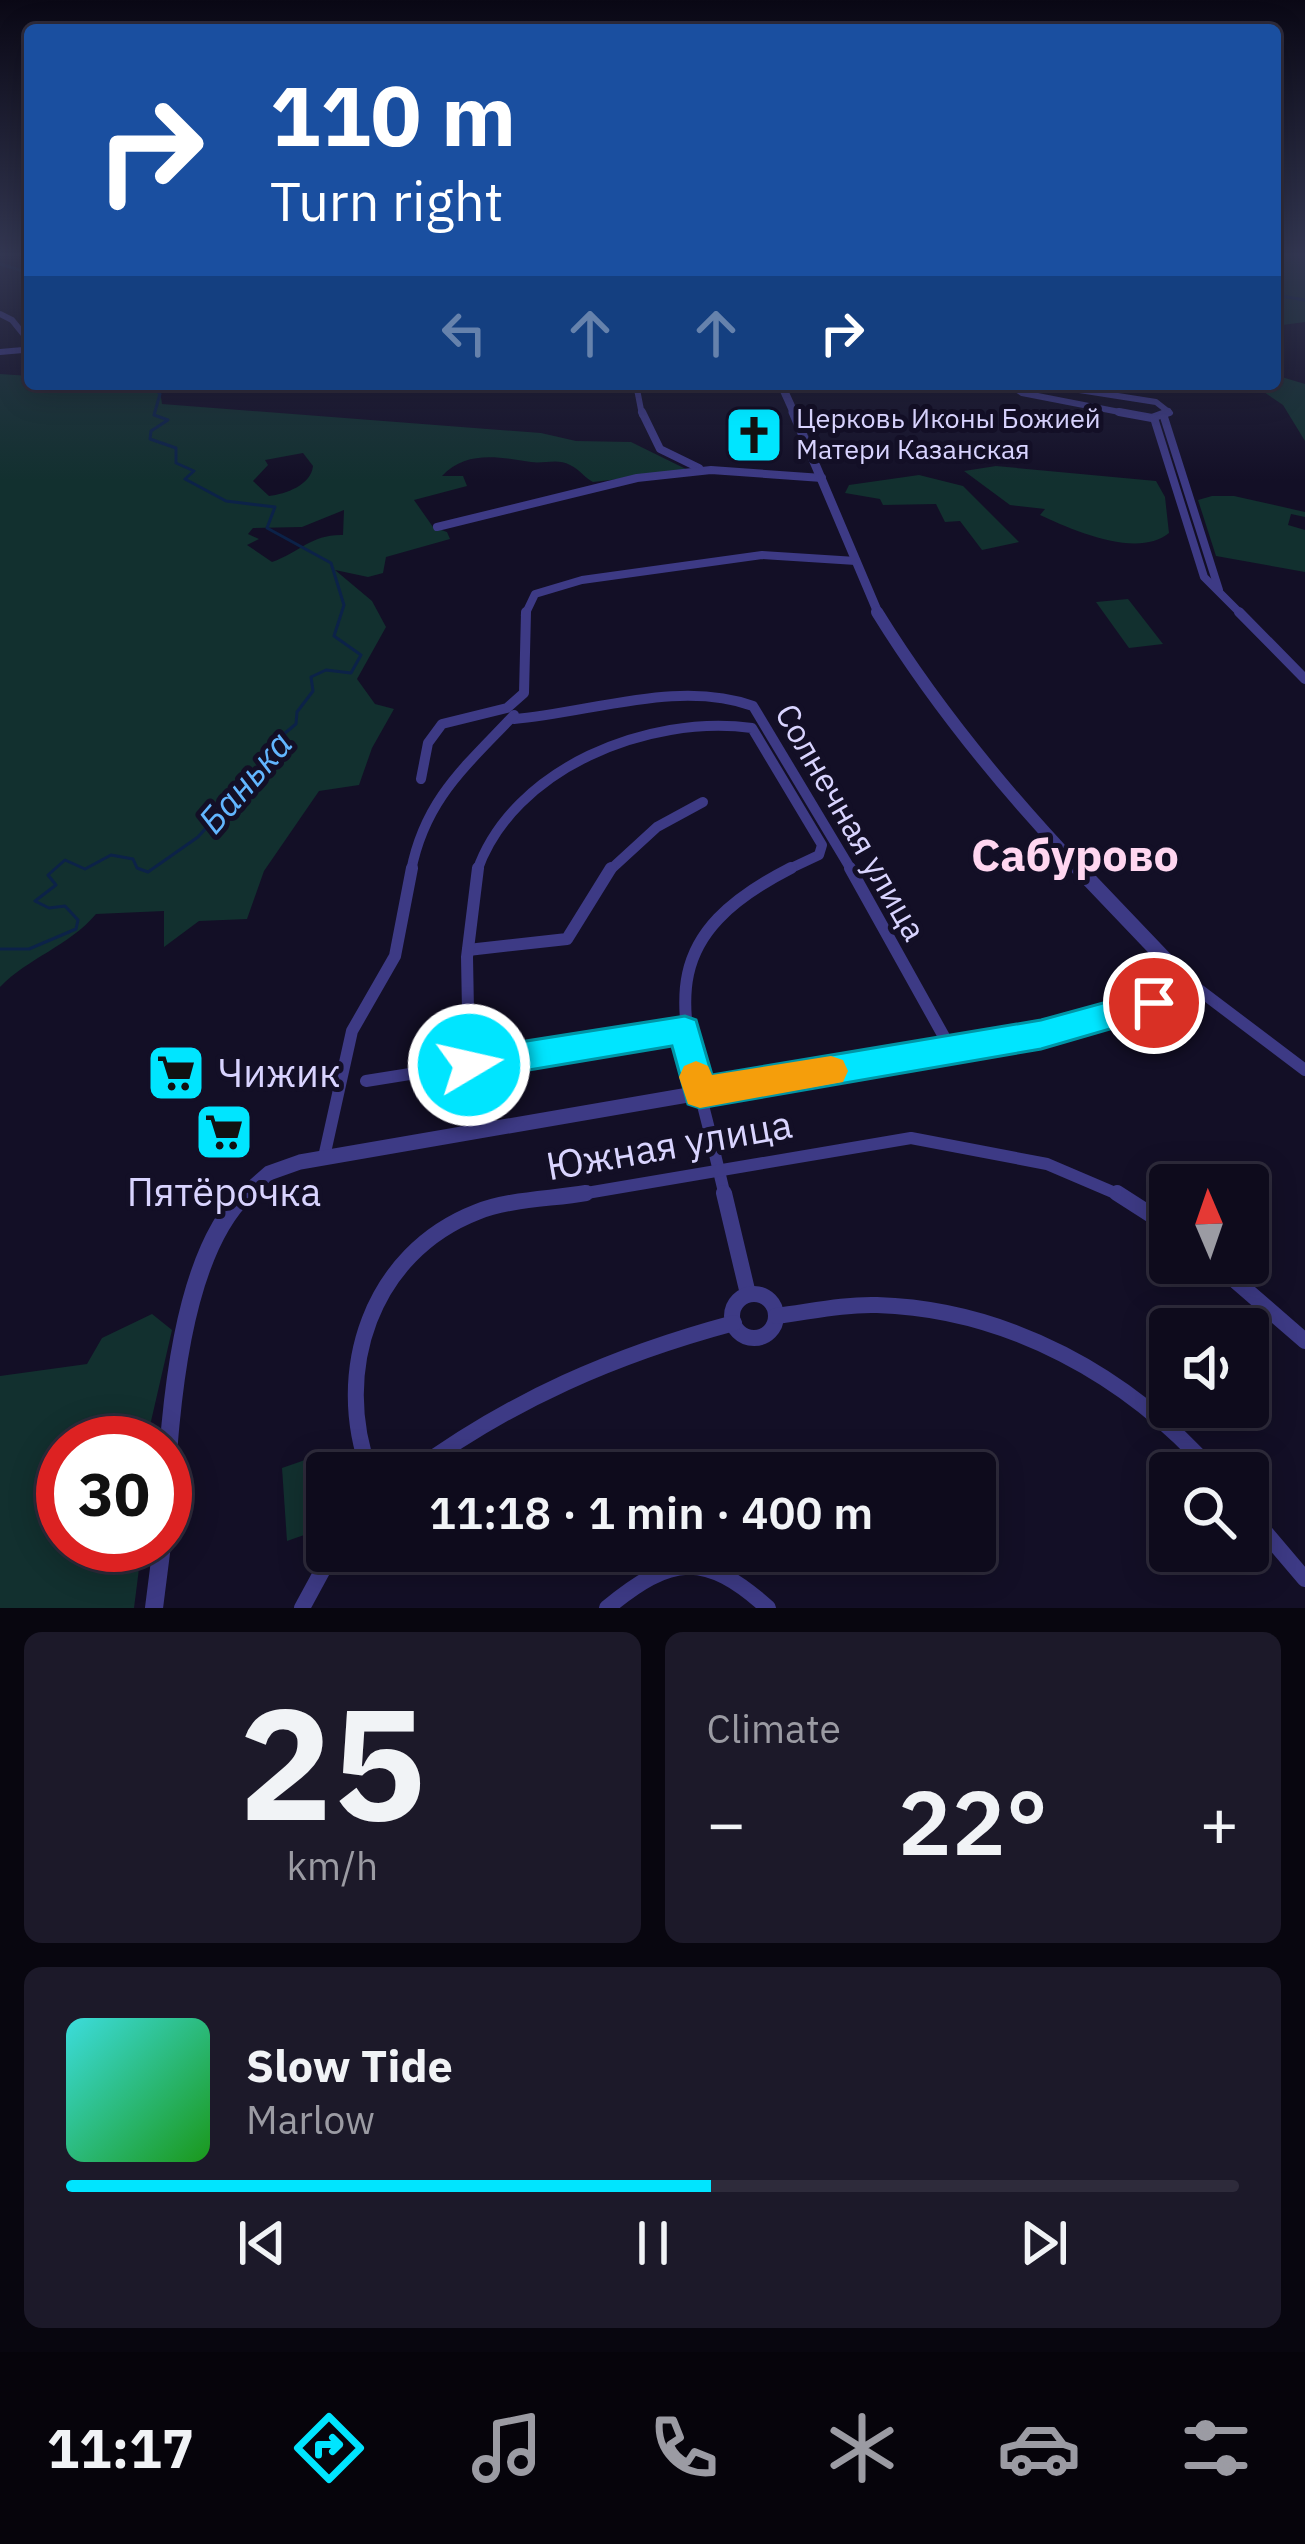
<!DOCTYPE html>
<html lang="en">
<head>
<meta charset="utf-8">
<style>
	:root { --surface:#0e0b1c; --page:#1c1929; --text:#f1f3f6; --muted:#9b9ba3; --line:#2e2b3b; --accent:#00e5ff }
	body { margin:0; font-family:"IBM Plex Sans",sans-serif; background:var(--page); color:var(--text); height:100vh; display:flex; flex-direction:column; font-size:45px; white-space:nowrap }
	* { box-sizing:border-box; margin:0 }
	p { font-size:39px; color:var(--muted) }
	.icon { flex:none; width:66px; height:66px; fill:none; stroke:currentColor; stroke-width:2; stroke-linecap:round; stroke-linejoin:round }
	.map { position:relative; height:1608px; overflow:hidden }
	.panel { display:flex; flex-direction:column; gap:24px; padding:24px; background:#08060f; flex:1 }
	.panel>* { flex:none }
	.guide { position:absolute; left:24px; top:24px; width:1257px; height:366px; border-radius:12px; box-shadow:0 6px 30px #0003,0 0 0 3px var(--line); background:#1a4fa0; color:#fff; overflow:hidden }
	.needle { width:78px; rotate:358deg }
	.tools { position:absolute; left:1149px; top:1164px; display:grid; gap:24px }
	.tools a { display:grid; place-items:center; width:120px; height:120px; border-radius:12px; background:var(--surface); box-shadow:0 6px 30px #0003,0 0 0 3px var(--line); font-size:60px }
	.speed { position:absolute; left:36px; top:1416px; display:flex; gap:24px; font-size:60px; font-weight:700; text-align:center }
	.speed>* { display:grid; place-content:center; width:156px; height:156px; border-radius:50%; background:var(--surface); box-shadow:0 6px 30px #0003,0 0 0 3px var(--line); line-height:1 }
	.speed .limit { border:18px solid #d22; background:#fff; color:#111 }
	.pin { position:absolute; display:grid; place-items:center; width:102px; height:102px; color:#fff; margin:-51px; border:6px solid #fff; border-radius:50%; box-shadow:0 3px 12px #0007 }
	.me { position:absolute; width:132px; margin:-66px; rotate:81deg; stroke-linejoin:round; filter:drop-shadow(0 0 9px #0008) }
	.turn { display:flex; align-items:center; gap:42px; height:252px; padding:0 48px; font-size:54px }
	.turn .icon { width:156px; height:156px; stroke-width:2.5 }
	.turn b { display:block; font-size:84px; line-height:102px }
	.lanes { display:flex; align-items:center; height:114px; padding:0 48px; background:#0003; justify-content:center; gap:60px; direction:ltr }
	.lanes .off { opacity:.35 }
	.big { font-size:90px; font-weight:600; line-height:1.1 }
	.panel .widget { flex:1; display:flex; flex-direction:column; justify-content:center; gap:18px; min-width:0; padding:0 42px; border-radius:18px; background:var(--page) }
	.panel .dial { align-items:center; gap:0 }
	.dial b { font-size:156px; line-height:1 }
	.song { display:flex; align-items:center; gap:36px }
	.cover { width:144px; height:144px; border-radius:18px; background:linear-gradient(135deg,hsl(180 70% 55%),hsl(120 70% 35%)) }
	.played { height:12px; border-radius:6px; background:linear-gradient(90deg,var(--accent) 55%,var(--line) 55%) }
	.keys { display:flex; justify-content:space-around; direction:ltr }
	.heat { display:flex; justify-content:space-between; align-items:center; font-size:66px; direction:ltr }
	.panel .tiles { flex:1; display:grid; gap:24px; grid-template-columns:1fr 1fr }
	.widget:last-child { grid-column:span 2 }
	.trip { position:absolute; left:306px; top:1452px; width:690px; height:120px; border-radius:12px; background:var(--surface); box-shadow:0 6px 30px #0003,0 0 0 3px var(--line); font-weight:600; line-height:120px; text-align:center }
	.dock { display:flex; height:192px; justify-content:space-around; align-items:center; background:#06040b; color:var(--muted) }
	.dock .icon { width:84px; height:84px }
	.dock .on { color:var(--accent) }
	.dock b { font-size:54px; color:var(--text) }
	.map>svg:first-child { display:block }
	.green { fill:#12302f; fill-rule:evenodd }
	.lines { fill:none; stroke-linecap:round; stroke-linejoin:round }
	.stream { stroke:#0c2248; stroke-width:3 }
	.minor-far4 { stroke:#3d3a85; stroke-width:6 }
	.minor-far3 { stroke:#3d3a85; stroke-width:8 }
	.minor-far2 { stroke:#3d3a85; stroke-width:10 }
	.minor-far1 { stroke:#3d3a85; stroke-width:12 }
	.minor { stroke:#3d3a85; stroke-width:16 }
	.tertiary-far4 { stroke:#3d3a85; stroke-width:8 }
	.tertiary-far3 { stroke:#3d3a85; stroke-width:9 }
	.tertiary-far2 { stroke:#3d3a85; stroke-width:12 }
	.tertiary-far1 { stroke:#3d3a85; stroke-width:15 }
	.tertiary { stroke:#3d3a85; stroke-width:18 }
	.route { fill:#00e5ff; stroke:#0095a6; stroke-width:3 }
	.slow { fill:#f59e0b }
	.labels { text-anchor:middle; stroke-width:10; stroke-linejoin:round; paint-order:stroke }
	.far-poi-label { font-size:27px; fill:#d9d4ff; stroke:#130f26; text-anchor:start }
	.street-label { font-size:33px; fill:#d9d4ff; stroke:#130f26 }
	.water-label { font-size:36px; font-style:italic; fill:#62b6ff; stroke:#130f26 }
	.near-poi-label { font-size:39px; fill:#d9d4ff; stroke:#130f26; text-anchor:start }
	.near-street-label { font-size:39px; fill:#d9d4ff; stroke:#130f26 }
	.district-label { font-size:45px; font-weight:bold; fill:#ffd6f0; stroke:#130f26 }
</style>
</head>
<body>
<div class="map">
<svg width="1305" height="1608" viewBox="0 0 1305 1608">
	<rect width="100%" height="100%" fill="#130f26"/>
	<g class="green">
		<polygon points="1275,256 1305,256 1305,322 1275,326"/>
		<path d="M0 374 30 376V384H159L162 404 541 433 576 441 631 442 690 471 593 482C585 478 579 469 570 465 558 458 544 464 531 462 499 457 466 450 442 476H463L467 486 414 500 433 527 447 532 450 539 386 557 383 573 368 577 335 570 372 601 386 627 357 679 375 704 394 709 372 748 359 785 319 791 264 871 247 919 199 921 164 947V911L96 914C69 946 28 958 0 987ZM303 453 313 466C311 485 286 494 269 496L253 481 268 465 265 460ZM344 510 343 535C312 534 300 552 272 562L247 545 259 539 248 534 253 528 302 527Z"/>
		<polygon points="1275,375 1305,384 1305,441 1283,405 1252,384 1275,384"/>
		<path d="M996 466 1156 481 1165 497 1169 533C1138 559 1072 530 1040 515L1045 509 1010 505 964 471Z"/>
		<polygon points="919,475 963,486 1019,542 982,550 960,521 945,522 936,504 883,505 880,499 845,493 849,485"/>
		<polygon points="1212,496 1234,496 1305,512 1305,517 1291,514 1288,525 1305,530 1305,572 1216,556 1198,500"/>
		<polygon points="1128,599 1163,644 1129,648 1096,602"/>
		<polygon points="152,1314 172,1330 146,1443 63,1443 63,1545 142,1545 134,1608 0,1608 0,1376 87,1364 102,1338"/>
		<polygon points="328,1452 327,1527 287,1541 282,1468"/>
	</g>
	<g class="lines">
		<g class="stream">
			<polyline points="0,264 30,273"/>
			<polyline points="1275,295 1305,300"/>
			<polyline points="0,949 29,949 76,929 78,920 65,906 49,908 35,901 56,885 48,875 65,860 85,869 111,855 133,859 137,868 148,872 198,837 277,748 279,738 296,724 297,712 313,691 311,677 326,670 351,673 361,655 334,636 344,605 331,563 267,528 275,507 226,501 185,479 194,471 176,463 176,448 150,439 151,431 168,420 154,415 160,394 150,384"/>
		</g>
		<g class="minor-far4">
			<polyline points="0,314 12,320 29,341 23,350 0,352"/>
			<polyline points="636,384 642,415"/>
			<polyline points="1009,384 1022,393 1135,415"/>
			<polyline points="1041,384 1156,402 1170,413 1164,415"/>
		</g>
		<g class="minor-far3">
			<polyline points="642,412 660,449 699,468"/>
			<polyline points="1119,412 1152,418 1168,412"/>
			<polyline points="1164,417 1219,590"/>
			<polyline points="1154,418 1204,577 1242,615"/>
			<polyline points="437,527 637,478 711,470 822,478"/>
			<polyline points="525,615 535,594 582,580 762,555 856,561"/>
		</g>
		<g class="minor-far2">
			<polyline points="1239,612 1305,679"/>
			<path d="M514 719C590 713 679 679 753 706L852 871"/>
			<polyline points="421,779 428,743 442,724 507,708 524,693 526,612"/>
			<path d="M411 871C425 799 466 766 514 715"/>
			<path d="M477 871C513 768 648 714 752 728L822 845 819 855 785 871"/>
			<polyline points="609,871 657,827 703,802"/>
		</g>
		<g class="minor-far1">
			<polyline points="850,868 952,1051"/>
			<polyline points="468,950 567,939 611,868"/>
			<polyline points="1182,977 1305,1070"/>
			<polyline points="469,1065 467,957 478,868"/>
			<polyline points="366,1081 685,1030"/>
			<path d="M709 1129C677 1003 656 937 791 868"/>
			<polyline points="711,1138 725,1196"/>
			<polyline points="324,1157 352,1031 395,956 412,868"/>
			<polyline points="569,1196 911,1138 1047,1164 1122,1196"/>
		</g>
		<g class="minor">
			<polyline points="724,1193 748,1294"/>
			<polyline points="1117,1193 1170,1227"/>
			<polyline points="1215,1263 1305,1341"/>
			<circle cx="754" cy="1316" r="22"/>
			<path d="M776 1316C809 1312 843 1304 877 1305 1008 1309 1129 1376 1214 1473"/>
			<path d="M370 1473C332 1372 371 1253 477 1212 509 1199 552 1199 586 1193"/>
			<path d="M412 1473C511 1400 615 1355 734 1323"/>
			<polyline points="1248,1512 1305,1579"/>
			<polyline points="302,1608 333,1551"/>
			<path d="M607 1608C671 1555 705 1551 768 1608"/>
		</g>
		<polyline class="tertiary-far4" points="781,384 795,415"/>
		<polyline class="tertiary-far3" points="793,412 879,615"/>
		<path class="tertiary-far2" d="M877 612C935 706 1005 791 1081 871"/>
		<polyline class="tertiary-far1" points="243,1196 269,1173 300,1162 1041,1034 1154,1003 1181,985 1182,977 1078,868"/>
		<g class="tertiary">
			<path d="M165 1501C170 1413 180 1257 246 1193"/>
			<polyline points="154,1608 162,1545"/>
		</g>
	</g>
	<linearGradient id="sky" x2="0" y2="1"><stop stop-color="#0a0815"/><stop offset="0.53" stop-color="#333752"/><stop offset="1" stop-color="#333752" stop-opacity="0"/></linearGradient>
	<rect width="1305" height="481" fill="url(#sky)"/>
	<polygon class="route" points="1154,989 1165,993 1170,1003 1165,1013 1041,1049 700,1108 688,1104 672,1046 469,1080 457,1075 452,1065 457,1054 469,1050 685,1016 696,1020 712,1075 1041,1020"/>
	<polygon class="slow" points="831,1056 843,1060 848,1071 843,1082 700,1108 688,1104 679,1077 684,1066 696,1061 708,1066 712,1075"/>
	<defs>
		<g id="church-square" transform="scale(3)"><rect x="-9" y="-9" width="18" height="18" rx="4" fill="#00e5ff" stroke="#130f26"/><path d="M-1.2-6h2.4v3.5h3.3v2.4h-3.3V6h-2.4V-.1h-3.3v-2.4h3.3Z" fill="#111"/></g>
		<g id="supermarket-square" transform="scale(3)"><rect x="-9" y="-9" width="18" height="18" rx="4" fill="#00e5ff" stroke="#130f26"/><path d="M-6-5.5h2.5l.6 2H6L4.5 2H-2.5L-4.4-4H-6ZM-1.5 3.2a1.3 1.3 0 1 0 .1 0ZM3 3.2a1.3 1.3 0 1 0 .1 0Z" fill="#111"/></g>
	</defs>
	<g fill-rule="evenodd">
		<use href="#church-square" x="754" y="435"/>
		<use href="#supermarket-square" x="176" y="1073"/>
		<use href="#supermarket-square" x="224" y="1132"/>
	</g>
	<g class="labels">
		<g class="far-poi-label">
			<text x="796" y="428">Церковь Иконы Божией<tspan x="796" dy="31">Матери Казанская</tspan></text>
		</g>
		<g class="street-label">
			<text transform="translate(851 822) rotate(60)" y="12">Солнечная улица</text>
		</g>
		<g class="water-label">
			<text transform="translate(245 782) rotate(-49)" y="13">Банька</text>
		</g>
		<g class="near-poi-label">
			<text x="218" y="1087">Чижик</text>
			<text x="224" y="1206" text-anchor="middle">Пятёрочка</text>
		</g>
		<g class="near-street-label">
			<text transform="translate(669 1145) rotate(-10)" y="14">Южная улица</text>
		</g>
		<g class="district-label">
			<text x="1075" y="871">Сабурово</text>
		</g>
	</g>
</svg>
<div class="tools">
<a><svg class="needle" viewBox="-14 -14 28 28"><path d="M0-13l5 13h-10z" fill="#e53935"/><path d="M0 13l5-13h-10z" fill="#9b9ba3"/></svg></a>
<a><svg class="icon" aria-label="sound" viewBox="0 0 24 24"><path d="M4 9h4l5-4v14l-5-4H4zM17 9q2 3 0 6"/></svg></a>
<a><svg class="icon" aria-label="search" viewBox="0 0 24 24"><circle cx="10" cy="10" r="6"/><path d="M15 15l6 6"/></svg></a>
</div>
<div class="speed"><div class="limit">30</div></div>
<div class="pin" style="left:1154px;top:1003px;background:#d93025"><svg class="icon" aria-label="arrive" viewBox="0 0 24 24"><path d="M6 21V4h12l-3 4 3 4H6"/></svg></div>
<svg class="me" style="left:469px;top:1065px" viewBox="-20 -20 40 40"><circle r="17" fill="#00e5ff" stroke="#fff" stroke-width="3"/><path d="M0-11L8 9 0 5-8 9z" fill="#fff"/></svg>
<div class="trip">11:18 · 1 min · 400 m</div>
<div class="guide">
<div class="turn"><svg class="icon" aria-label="right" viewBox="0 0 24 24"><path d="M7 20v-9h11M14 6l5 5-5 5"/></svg><div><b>110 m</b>Turn right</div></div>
<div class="lanes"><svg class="icon off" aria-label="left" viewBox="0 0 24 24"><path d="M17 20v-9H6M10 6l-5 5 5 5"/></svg><svg class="icon off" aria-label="ahead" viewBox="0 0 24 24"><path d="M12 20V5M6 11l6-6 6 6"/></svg><svg class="icon off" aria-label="ahead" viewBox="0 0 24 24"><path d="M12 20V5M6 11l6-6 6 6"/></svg><svg class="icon" aria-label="right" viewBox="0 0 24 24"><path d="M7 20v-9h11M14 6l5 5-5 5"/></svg></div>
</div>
</div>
<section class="panel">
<div class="tiles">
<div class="widget dial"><b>25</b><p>km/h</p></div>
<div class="widget"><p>Climate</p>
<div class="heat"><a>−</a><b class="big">22°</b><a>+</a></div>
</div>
<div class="widget">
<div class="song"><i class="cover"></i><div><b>Slow Tide</b><p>Marlow</p></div></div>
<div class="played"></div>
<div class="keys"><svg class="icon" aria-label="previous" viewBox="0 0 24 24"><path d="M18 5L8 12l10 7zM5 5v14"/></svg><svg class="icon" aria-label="pause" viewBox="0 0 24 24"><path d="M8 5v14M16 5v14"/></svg><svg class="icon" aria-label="next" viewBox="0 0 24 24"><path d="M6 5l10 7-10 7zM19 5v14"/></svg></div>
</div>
</div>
</section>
<nav class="dock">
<b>11:17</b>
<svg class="icon on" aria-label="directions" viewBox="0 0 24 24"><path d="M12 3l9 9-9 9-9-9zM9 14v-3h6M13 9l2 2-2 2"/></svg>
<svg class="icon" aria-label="music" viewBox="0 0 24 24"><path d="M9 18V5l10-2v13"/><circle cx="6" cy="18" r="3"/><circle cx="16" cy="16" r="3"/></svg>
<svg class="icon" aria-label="phone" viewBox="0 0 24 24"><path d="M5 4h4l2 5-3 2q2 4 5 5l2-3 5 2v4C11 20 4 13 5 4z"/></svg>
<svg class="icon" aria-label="climate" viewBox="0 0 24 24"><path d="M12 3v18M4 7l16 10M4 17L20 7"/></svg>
<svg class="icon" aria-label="car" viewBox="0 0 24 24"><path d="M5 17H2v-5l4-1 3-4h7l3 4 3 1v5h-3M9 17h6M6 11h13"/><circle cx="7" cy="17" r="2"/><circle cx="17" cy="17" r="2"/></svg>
<svg class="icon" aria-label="filters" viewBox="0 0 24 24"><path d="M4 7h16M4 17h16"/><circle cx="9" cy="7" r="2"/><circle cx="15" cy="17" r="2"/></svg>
</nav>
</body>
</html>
